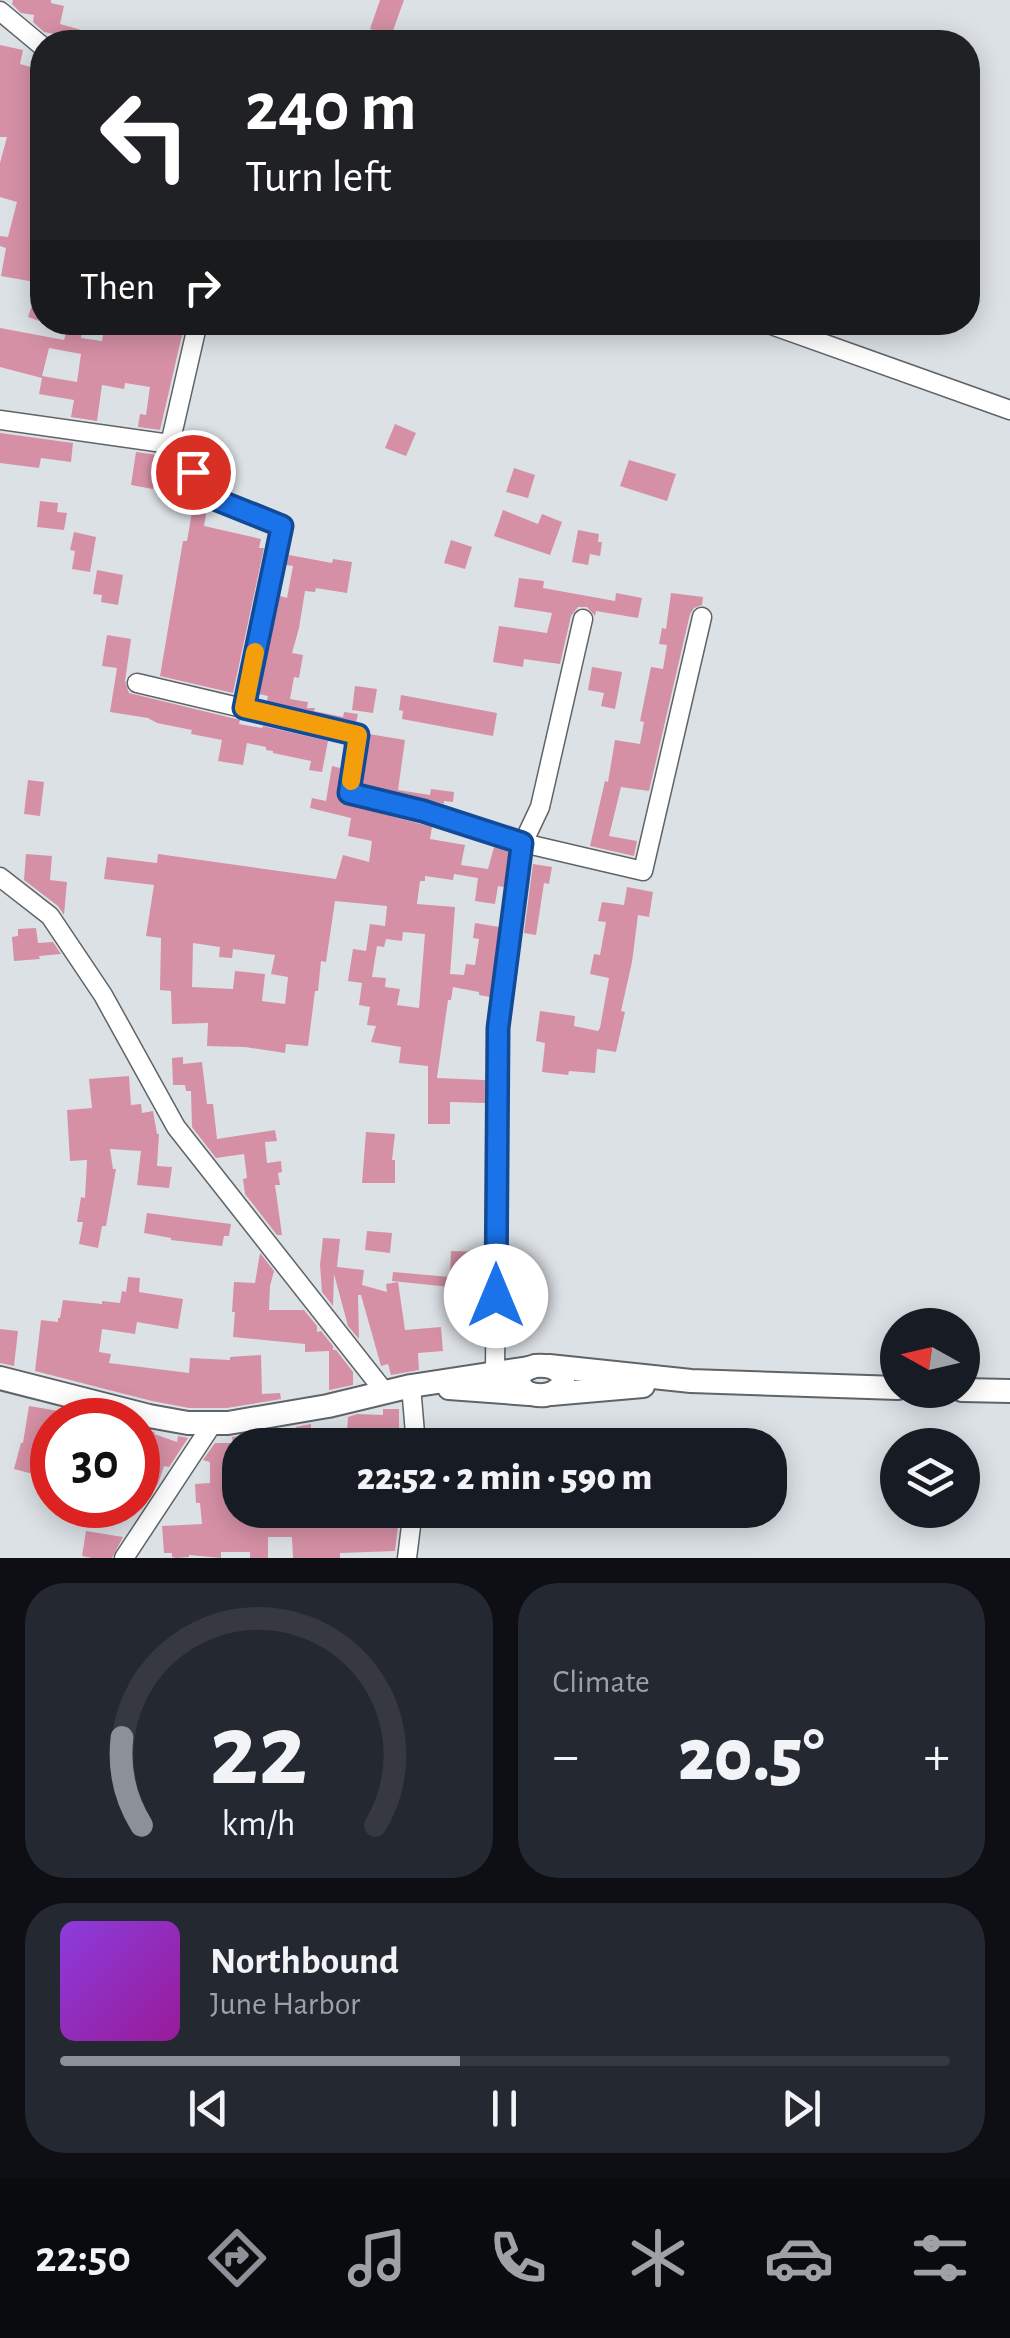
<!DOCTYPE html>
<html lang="en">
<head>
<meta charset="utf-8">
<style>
	:root { --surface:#171b24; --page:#242831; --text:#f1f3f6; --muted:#9ea1a6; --line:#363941; --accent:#8c9099 }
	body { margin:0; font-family:"Alegreya Sans",sans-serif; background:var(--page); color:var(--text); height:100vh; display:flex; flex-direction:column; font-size:38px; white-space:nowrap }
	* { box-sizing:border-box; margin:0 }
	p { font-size:32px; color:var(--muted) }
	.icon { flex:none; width:55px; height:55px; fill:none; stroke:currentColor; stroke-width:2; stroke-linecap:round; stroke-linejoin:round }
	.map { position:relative; height:1558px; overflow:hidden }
	.details { display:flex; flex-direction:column; gap:25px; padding:25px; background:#0d0f14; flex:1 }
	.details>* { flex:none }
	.top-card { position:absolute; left:30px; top:30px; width:950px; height:305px; border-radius:40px; box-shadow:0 5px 25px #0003; background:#202124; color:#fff; overflow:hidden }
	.needle { width:65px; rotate:278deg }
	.controls { position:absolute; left:880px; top:1308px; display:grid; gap:20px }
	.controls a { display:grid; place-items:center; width:100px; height:100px; border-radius:50%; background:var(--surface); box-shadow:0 5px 25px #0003; font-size:50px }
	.speed { position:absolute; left:30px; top:1398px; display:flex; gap:20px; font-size:50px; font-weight:700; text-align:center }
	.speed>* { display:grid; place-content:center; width:130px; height:130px; border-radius:50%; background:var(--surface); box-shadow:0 5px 25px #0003; line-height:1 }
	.speed .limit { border:15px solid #d22; background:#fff; color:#111 }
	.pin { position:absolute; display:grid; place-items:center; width:85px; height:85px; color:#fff; margin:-42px; border:5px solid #fff; border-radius:50%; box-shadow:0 2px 10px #0007 }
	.me { position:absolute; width:110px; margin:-55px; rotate:0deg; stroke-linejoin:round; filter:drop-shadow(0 0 8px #0008) }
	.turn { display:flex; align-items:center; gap:35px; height:210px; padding:0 50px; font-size:45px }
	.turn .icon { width:130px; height:130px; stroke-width:2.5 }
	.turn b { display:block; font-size:70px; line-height:85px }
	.then { display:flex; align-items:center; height:95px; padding:0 50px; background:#0003; gap:20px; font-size:38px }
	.big { font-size:75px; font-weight:800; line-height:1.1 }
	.details .widget { flex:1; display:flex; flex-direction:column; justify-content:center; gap:15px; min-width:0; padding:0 35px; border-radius:40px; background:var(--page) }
	.details .dial { align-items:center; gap:0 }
	.dial svg { height:260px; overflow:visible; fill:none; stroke:var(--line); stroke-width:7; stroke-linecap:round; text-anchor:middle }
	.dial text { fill:var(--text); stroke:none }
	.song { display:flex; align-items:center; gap:30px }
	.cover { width:120px; height:120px; border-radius:15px; background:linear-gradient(135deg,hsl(270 70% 55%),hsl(300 70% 35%)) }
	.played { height:10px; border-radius:5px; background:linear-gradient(90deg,var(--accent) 45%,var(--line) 45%) }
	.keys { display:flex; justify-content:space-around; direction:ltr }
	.heat { display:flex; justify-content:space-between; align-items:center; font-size:55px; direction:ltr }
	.details .tiles { flex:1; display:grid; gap:25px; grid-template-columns:1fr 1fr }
	.widget:last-child { grid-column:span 2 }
	.trip { position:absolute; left:222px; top:1428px; width:565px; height:100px; border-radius:40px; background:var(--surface); box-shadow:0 5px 25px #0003; font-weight:800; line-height:100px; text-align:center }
	.tab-bar { display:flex; height:160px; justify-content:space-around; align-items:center; background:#090b0e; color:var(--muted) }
	.tab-bar .icon { width:70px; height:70px }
	.tab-bar .on { color:var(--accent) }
	.tab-bar b { font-size:45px; color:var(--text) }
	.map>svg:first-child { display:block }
	.building { fill:#d690a5; fill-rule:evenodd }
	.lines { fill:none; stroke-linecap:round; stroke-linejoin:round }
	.minor-casing { stroke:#5f6468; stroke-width:21 }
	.major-casing { stroke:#5f6468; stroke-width:26 }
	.minor { stroke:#fff; stroke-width:18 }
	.major { stroke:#fff; stroke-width:22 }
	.route-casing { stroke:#114b97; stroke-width:25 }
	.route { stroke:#1a73e8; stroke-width:18 }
	.slow { stroke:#f59e0b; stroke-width:18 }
</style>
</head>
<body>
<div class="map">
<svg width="1010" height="1558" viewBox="0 0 1010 1558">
	<rect width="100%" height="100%" fill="#dce1e6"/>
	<g class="building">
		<polygon points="13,0 51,0 51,3 64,6 60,24 114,39 114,42 68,42 70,37 44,32 33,22 34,15 21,13 12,4"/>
		<polygon points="380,0 404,0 391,36 370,29"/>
		<polygon points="0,45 23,50 20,64 42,70 42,111 39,124 42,125 42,206 30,254 42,256 42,322 28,317 35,296 32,295 35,282 1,276 6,248 0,246 0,236 8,237 17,202 0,197 0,163 7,137 0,137"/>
		<path d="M69 322H83L81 338 102 341 105 322H132L156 327V322H185L160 430 138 427 140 414 146 415 150 387 125 383 124 389 102 385 97 421 71 417 74 400 39 394 42 378 0 367V328L64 340ZM49 348 81 354 77 382 42 376Z"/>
		<polygon points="395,424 416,433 406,456 385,448"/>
		<polygon points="0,433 73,443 71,462 41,458 39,468 0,463"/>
		<polygon points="136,452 158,455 153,489 131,485"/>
		<polygon points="629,460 676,474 667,501 620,486"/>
		<polygon points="514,468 535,475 528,498 506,492"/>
		<polygon points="40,501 58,503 57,512 67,513 64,530 37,527"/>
		<polygon points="193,506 207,508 204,526 261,539 259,548 264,548 233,693 160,676 183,541 187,541"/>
		<polygon points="503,510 538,524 542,514 562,522 550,555 494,536"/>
		<polygon points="578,530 599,534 598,542 602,542 600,556 590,554 588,565 572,562"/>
		<polygon points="74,532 96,537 90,572 72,569 75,551 70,550"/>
		<polygon points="451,540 472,547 465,569 444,563"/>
		<polygon points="289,555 332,563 333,559 352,562 347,593 316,588 315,592 305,591 299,628 292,653 303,655 299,678 294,677 290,699 308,702 307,708 315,708 314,711 343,717 344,712 358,714 356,722 267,701 268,696 259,694 280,596 287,598 293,566 286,565"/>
		<polygon points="97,570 123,575 118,605 101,602 102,595 93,594"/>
		<polygon points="519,578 544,581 543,588 615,601 616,593 642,598 638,618 596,611 595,616 587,607 578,607 571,616 560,664 524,659 523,667 493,662 499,626 547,633 552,613 514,607"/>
		<polygon points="671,593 703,597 702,605 694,608 690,614 649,791 621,787 609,836 637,841 634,856 590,846 605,781 608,782 615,740 640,744 644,722 640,721 651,667 663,669 667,645 659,644 662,628 666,629"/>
		<polygon points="107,635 131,639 125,681 129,693 240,720 239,724 262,728 263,726 328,741 322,772 309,770 311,761 273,753 273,751 266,750 266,747 247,743 243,765 218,761 222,740 191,734 192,730 157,723 148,718 110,712 117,668 102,666"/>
		<polygon points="592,667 622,672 615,709 601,706 604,693 588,690"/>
		<polygon points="355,686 377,689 373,713 352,710"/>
		<polygon points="401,695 497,713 493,736 402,719 403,711 399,710"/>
		<polygon points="369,734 405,740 398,790 430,795 431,789 454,792 453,802 444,801 444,804 363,784"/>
		<path d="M332 766 340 768 337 792 341 803 432 827 430 839 465 845 461 865 488 869 494 847 509 852 504 887 498 886 495 904 475 901 478 878 454 874 453 880 425 876V881H420L417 904 455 907 450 974 464 975 466 964 475 965 479 939 473 938 475 923 499 927 490 997 479 995V992L453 987 451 1000H448L437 1078 485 1080V1103L450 1102V1124H428V1066L399 1063 401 1047 371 1042 376 1026 367 1025 370 1007 359 1005 362 983 348 981 353 949 366 951 370 924 385 926 387 906 335 901 326 962 321 961 318 991H315L308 1046 286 1044 285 1053 245 1047 207 1046 208 1023 172 1024 171 991 160 990 161 938 146 936 154 885 104 879 107 857 157 863 158 854 336 879 343 855 369 862 372 841 348 836 351 818 310 808 312 798 326 801ZM403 932 425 934 419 1008 397 1005 400 989 385 987 386 978 372 977 377 946 384 947 386 939 402 941ZM193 943 220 947 219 957 232 958 233 949 275 955 271 974 288 977 285 1004 262 1001 265 974 235 971 233 989 192 987Z"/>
		<polygon points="28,780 44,782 40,816 24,814"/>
		<polygon points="26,854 52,856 50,880 67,882 64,915 58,906 24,880"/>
		<polygon points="533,864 552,867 549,884 544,883 536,935 524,933"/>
		<polygon points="627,887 653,892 649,917 638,915 632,962 621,1011 625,1012 616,1052 597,1049 595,1073 569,1071 568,1075 542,1072 545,1043 536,1041 540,1011 575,1016 574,1026 598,1031 600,1028 609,978 590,974 594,954 600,955 606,922 598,921 602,902 624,905"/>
		<polygon points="36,928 38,943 53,942 61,954 39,956 40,959 14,961 12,937 18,936 18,929"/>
		<polygon points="183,1057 183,1064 202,1062 207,1104 213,1104 217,1139 275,1130 277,1141 265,1142 267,1163 281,1161 282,1172 278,1173 280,1185 275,1185 282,1235 277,1235 245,1194 243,1179 247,1178 244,1154 216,1158 192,1127 191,1091 186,1091 185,1085 173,1085 172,1058"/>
		<polygon points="129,1076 131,1105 141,1104 142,1113 153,1111 157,1134 159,1134 157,1166 172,1167 169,1188 137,1185 141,1151 110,1149 113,1169 116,1169 106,1226 102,1226 98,1248 79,1244 83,1222 77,1222 81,1197 85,1198 87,1160 70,1161 67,1110 92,1108 89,1079"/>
		<polygon points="366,1132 395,1134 392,1160 395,1160 395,1183 362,1183"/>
		<polygon points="147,1213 231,1224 229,1236 224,1236 222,1246 171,1240 171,1238 144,1233"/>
		<polygon points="367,1231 392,1233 390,1253 365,1250"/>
		<polygon points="323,1238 340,1239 337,1267 364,1270 362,1285 387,1292 386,1284 398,1282 405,1330 441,1327 443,1351 418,1353 419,1370 391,1375 388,1364 381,1366 361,1295 358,1295 359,1339 348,1326 334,1274 333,1306 322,1292 320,1265"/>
		<polygon points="451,1251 484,1252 483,1328 460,1328 460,1298 450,1297 450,1287 392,1281 393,1272 450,1277"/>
		<polygon points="260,1253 274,1271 270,1286 269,1310 304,1310 317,1326 317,1332 321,1331 333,1346 333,1350 336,1350 353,1372 353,1385 329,1390 329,1351 305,1352 305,1344 233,1337 235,1312 232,1312 234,1282 255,1283"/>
		<polygon points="128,1277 140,1278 139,1292 183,1299 178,1329 137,1322 135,1334 102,1329 99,1352 111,1354 109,1363 189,1373 190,1358 230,1360 230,1357 261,1355 262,1394 280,1393 281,1399 227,1408 189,1408 152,1401 35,1371 41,1320 58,1322 58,1318 60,1318 63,1300 102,1304 102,1301 120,1303 122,1291 126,1292"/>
		<polygon points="0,1329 18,1331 14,1366 0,1363"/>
		<polygon points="29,1406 82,1415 81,1420 52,1420 52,1479 14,1469 21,1443 23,1443"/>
		<polygon points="383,1409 399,1409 399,1428 402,1428 403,1445 295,1445 296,1427 311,1424 311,1432 347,1433 348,1417 357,1414 383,1415"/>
		<polygon points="138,1429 155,1432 154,1434 177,1442 178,1436 188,1438 169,1467 164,1466 158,1484 142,1508 140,1498 138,1498"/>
		<polygon points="273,1431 274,1445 240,1445 240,1475 234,1475 235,1516 265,1516 265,1510 282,1510 282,1527 317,1525 316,1510 400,1510 395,1551 340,1553 340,1558 293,1558 292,1537 268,1537 268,1558 250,1558 250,1552 221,1552 221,1558 189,1555 189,1557 177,1558 172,1557 172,1553 164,1553 162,1526 202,1524 200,1503 196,1503 195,1484 210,1483 210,1462 203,1460 215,1443 233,1443 232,1437"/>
		<polygon points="86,1531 123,1537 112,1558 92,1558 82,1556"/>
	</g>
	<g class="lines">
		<g class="minor-casing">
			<g id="minor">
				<polyline points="0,11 42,46"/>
				<polyline points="198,322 170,444 217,500 282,526 243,708"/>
				<polyline points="763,322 1010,410"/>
				<polyline points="0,420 170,444"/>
				<polyline points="137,683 357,735 349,793 423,811 523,843 643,871 702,617"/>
				<polyline points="0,877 50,916 103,995 176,1127 384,1391"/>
				<polyline points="495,1372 498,1028 523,843 540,807 583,619"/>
				<polyline points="411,1386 416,1445"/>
				<polyline points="124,1558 213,1423"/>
				<polyline points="407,1558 413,1510"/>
			</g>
		</g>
		<g class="major-casing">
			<g id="major">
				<path d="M535 1366C546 1365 556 1366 563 1376V1385C553 1396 540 1398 526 1392L518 1384V1377L526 1369Z"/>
				<polyline points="549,1366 691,1381 898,1388"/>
				<polyline points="0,1378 149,1416 188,1423 228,1423 328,1406 411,1386 529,1368"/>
				<polyline points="449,1388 529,1394"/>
				<polyline points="962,1390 1010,1391"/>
				<polyline points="551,1394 643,1386"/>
			</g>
		</g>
		<use href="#minor" class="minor"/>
		<use href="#major" class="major"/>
	</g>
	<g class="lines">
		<g class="route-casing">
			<polyline id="route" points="193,472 217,500 282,526 244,708 358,735 349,793 423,811 522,843 498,1028 496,1296"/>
		</g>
		<use href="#route" class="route"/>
		<polyline class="slow" points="255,652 244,708 358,735 351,781"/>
	</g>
</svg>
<div class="controls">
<a><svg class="needle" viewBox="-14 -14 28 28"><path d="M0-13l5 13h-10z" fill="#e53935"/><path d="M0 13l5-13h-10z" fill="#9ea1a6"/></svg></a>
<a><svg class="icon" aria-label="layers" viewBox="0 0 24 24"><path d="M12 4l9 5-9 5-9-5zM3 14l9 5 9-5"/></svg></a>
</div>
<div class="speed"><div class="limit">30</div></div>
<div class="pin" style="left:193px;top:472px;background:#d93025"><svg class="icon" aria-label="arrive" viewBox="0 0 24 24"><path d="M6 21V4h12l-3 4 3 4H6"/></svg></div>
<svg class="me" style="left:496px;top:1296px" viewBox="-20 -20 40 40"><circle r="19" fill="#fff"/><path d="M0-13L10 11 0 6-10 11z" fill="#1a73e8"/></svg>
<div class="trip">22:52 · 2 min · 590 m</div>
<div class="top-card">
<div class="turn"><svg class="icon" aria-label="left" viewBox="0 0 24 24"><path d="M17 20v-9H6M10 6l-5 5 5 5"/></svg><div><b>240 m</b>Turn left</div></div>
<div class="then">Then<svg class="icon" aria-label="right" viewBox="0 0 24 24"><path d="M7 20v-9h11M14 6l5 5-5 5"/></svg></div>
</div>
</div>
<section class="details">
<div class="tiles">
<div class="widget dial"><svg viewBox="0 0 100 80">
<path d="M14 69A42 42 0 1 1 86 69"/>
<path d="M14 69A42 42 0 0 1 8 42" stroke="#8c9099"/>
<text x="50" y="56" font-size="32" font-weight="700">22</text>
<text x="50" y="72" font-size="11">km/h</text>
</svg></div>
<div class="widget"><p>Climate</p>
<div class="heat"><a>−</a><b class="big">20.5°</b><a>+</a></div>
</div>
<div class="widget">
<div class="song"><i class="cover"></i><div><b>Northbound</b><p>June Harbor</p></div></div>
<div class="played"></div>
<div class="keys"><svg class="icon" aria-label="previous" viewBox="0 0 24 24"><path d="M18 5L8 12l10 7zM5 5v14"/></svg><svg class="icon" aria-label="pause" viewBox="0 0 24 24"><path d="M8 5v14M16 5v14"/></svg><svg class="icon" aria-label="next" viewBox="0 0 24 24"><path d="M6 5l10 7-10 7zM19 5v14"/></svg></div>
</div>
</div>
</section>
<nav class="tab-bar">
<b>22:50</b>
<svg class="icon on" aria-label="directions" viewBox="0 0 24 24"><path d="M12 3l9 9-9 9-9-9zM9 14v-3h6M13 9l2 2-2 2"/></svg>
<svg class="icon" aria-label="music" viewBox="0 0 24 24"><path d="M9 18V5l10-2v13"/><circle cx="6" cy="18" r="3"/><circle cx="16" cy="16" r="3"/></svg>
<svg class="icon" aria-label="phone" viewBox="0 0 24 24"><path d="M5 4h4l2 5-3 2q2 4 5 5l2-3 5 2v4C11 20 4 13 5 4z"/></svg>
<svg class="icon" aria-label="climate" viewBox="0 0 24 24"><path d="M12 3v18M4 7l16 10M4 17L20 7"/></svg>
<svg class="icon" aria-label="car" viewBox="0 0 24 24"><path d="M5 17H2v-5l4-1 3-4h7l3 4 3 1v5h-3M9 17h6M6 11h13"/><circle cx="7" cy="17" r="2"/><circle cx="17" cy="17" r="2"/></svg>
<svg class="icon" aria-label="filters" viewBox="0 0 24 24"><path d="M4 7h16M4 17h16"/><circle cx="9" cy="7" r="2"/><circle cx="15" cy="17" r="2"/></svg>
</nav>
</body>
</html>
